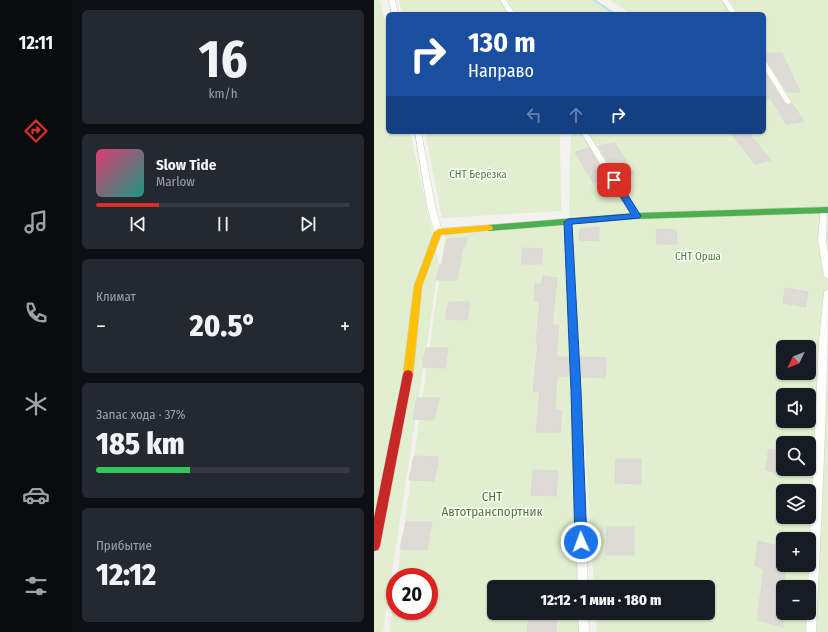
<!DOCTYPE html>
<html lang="ru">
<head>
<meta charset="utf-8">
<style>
	:root { --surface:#171b24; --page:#242831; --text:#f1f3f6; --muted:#9ea1a6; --line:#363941; --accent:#d93025 }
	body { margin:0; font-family:"Fira Sans Condensed",sans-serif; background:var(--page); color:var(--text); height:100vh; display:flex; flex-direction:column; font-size:15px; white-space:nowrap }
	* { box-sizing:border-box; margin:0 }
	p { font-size:13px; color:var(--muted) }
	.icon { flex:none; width:22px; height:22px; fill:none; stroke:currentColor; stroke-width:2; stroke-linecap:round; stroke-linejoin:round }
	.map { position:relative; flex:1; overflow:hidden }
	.drawer { display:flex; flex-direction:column; gap:10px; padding:10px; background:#0d0f14; width:302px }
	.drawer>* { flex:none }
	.guide { position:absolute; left:12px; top:12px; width:380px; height:122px; border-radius:6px; box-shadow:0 1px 3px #0004; background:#1a4fa0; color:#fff; overflow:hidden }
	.needle { width:26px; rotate:227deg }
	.buttons { position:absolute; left:402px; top:340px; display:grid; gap:8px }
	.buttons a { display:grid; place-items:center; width:40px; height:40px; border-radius:6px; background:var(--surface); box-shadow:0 1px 3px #0004; font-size:20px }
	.speed { position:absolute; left:12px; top:568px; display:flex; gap:8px; font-size:20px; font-weight:700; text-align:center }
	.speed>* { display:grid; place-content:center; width:52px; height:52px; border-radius:50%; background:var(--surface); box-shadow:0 1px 3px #0004; line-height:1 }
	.speed .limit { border:6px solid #d22; background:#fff; color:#111 }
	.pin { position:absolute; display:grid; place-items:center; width:34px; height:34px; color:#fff; margin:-17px; border-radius:8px; box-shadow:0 2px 6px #0006 }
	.me { position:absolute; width:44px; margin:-22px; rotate:358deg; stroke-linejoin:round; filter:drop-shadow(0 0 3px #0008) }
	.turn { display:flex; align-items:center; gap:14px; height:84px; padding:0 16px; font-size:18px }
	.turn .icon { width:52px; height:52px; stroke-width:2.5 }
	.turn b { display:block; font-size:28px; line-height:34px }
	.lanes { display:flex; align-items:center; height:38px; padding:0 16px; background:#0003; justify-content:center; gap:20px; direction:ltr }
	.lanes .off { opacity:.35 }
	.big { font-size:30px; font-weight:800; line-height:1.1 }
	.drawer .card { flex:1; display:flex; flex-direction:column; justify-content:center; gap:6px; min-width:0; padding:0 14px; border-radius:6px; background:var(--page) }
	.drawer .dial { align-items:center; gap:0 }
	.dial b { font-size:52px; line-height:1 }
	.song { display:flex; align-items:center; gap:12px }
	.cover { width:48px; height:48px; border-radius:6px; background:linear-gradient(135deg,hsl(340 70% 55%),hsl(170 70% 35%)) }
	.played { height:4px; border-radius:2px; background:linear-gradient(90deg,var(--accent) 25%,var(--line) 25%) }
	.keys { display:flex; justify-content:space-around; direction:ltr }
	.heat { display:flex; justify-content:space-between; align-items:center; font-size:22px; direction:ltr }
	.charge { height:6px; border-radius:3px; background:linear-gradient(90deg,#34c759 37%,var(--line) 0) }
	.trip { position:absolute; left:113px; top:580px; width:228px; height:40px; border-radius:6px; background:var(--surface); box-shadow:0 1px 3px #0004; font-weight:800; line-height:40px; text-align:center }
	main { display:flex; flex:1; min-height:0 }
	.tabs { display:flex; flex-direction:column; width:72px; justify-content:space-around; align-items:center; background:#090b0e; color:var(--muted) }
	.tabs .icon { width:28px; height:28px }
	.tabs .current { color:var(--accent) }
	.tabs b { font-size:18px; color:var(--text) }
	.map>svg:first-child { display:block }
	.green { fill:#e1eecf; fill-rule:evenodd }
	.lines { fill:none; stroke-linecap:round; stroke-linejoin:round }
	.stream { fill:#c0ddf1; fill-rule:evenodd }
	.building { fill:#dedbd6; stroke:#dcd9d4 }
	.lane-casing { stroke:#d2d0cb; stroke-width:1 }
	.fast-casing { stroke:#d3cfc5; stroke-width:1 }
	.slow-casing { stroke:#d3cfc5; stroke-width:1 }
	.jam-casing { stroke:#d3cfc5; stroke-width:1 }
	.lane { fill:#fdfdfc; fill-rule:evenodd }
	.fast { fill:#4caf50; fill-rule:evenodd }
	.slow { fill:#ffc107; fill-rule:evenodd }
	.jam { fill:#c62828; fill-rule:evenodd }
	.route { fill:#1a73e8; stroke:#114b97 }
	.labels { text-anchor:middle; stroke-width:3; stroke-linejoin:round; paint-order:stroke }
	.park-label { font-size:11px; fill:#4a7f2a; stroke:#fff }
	.near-park-label { font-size:13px; fill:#4a7f2a; stroke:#fff }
</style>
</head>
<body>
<main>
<nav class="tabs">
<b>12:11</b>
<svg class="icon current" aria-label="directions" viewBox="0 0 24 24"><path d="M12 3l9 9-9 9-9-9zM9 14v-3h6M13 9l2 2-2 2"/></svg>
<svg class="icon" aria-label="music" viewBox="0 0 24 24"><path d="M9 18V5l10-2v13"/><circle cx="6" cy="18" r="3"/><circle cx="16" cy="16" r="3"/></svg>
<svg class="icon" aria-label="phone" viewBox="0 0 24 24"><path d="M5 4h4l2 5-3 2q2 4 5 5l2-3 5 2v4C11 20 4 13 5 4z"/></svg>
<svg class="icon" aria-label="climate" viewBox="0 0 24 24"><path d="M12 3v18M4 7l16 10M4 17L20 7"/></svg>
<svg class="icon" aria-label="car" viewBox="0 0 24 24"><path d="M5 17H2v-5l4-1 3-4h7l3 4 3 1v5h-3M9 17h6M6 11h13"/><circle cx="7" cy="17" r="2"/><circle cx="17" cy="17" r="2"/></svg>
<svg class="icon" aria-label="filters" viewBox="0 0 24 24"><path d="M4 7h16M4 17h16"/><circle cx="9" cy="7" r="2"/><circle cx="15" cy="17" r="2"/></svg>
</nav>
<section class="drawer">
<div class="card dial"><b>16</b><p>km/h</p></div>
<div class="card">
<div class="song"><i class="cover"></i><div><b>Slow Tide</b><p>Marlow</p></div></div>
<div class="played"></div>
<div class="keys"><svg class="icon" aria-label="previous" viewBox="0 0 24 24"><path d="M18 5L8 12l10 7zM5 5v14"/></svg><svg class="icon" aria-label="pause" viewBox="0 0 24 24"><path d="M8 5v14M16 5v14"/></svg><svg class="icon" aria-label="next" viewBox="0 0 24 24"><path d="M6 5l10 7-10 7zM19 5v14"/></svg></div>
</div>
<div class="card"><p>Климат</p>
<div class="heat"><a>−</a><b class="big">20.5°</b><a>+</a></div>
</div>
<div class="card"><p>Запас хода · 37%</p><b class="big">185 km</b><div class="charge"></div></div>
<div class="card"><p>Прибытие</p><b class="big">12:12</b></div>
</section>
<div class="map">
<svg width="454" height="632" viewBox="0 0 454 632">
	<rect width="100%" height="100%" fill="#f4f2ee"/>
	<g class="green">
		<polygon points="0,0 6,0 14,34 14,132 36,132 65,264 9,632 0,632"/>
		<polygon points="25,0 221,0 241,14 28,14"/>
		<path d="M236 0H454V632H223L222 613H334V587H220L195 202 197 136 201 132H390V14H257ZM409 347H435V373H409ZM409 395H435V421H409ZM409 443H435V469H409ZM409 491H435V517H409ZM409 539H435V565H409ZM409 587H435V613H409Z"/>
		<polygon points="51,132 189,132 186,135 187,211 68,218"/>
		<polygon points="189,223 207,587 120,587 120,613 208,613 209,632 15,632 21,593 21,611 55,611 55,577 23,577 72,231"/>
	</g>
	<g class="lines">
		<polygon class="stream" points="218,0 222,0 243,14 239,14"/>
	</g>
	<g class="building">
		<polygon points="390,53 408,53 426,92 413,92 394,62 390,60"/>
		<polygon points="390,71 410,103 415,105 418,103 430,122 412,124 397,99 390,99"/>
		<polygon points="356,132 374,132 397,160 381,164"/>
		<polygon points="241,143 260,174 244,178 224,146"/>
		<polygon points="215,148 234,180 219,183 201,152"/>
		<polygon points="225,227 225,241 205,240 206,229"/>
		<polygon points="282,229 302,230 303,244 283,244"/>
		<polygon points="93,238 91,247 89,247 83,280 62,280 66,264 68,264 73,239"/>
		<polygon points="149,248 169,249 167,264 147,264"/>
		<polygon points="169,276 183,278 178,325 185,325 182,357 195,357 196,376 183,376 181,410 188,410 186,432 162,432 166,392 159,392 164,343 162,343 166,301 160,301 161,284 168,284"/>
		<polygon points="411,288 434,292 432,307 409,303"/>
		<polygon points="75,302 96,302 93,320 71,319"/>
		<polygon points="52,348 74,348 71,368 48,367"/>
		<polygon points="206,357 232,358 231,378 207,377"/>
		<polygon points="43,398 65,398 60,420 39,419"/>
		<polygon points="395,449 409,452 409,474 391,470"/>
		<polygon points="40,456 65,457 60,481 35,480"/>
		<polygon points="242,459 267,459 267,484 241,483"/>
		<polygon points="159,470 184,471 182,496 157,495"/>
		<polygon points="32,522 58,522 53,550 26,549"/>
		<polygon points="233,527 260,527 260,555 232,555"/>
		<polygon points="384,541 409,547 409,565 412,565 409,587 409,627 383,620 390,569 381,566"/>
		<polygon points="155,613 183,613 182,632 153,632"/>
	</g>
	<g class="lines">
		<g class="lane-casing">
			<g id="lane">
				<polygon points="15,0 21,0 24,14 18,14"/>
				<polygon points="126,0 132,0 141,14 135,14"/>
				<polygon points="348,0 354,0 363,14 357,14"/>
				<polygon points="390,61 393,63 417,102 416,103 414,104 411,102 390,68"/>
				<polygon points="41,132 47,132 61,205 68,232 64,234 60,232 53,205"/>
				<polygon points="207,132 213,132 266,216 265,218 259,218"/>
				<polygon points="447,208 451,208 453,210 452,240 454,254 454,279 450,276 444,240"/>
				<polygon points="191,220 194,220 198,222 206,391 214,587 204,587 198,391 190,222"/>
				<path d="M454 289C454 403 447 518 442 632H432L433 613H435V587H434L445 341 450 292Z"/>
				<polygon points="204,613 214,613 215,632 205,632"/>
			</g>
		</g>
		<g class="fast-casing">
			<polygon id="fast" points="454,207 454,213 262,219 115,231 111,228 115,225 262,213"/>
		</g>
		<g class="slow-casing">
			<polygon id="slow" points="115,225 118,226 119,228 118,230 67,235 48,286 39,374 37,377 34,378 31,377 29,374 40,286 60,232 64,229"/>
		</g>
		<g class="jam-casing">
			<polygon id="jam" points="34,370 37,371 39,374 6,546 4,550 0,551 0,518 29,374 31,371"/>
		</g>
		<use href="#lane" class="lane"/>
		<use href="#fast" class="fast"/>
		<use href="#slow" class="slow"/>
		<use href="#jam" class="jam"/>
	</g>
	<polygon class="route" points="237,178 243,178 267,216 265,218 198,224 207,391 213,542 211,546 207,547 203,546 201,542 197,391 190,222 194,219 257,214 236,180"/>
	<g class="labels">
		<g class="park-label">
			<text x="104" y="178">СНТ Берёзка</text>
			<text x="324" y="260">СНТ Орша</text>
		</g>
		<g class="near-park-label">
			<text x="118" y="501">СНТ<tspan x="118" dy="15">Автотранспортник</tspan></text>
		</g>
	</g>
</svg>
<div class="buttons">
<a><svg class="needle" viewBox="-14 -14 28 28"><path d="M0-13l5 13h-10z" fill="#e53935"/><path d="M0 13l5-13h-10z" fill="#9ea1a6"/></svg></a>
<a><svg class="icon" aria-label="sound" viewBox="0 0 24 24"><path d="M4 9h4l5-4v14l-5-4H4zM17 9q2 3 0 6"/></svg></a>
<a><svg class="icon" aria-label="search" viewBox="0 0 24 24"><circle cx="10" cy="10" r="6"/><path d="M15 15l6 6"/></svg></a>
<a><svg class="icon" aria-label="layers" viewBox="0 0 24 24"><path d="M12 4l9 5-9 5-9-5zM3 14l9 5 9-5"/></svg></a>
<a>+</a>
<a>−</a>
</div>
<div class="speed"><div class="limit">20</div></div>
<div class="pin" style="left:240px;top:180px;background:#d93025"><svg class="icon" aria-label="arrive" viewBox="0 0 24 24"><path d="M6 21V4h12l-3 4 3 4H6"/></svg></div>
<svg class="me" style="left:207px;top:542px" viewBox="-20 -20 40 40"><circle r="17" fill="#1a73e8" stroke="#fff" stroke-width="3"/><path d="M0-11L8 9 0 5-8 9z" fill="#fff"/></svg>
<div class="trip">12:12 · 1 мин · 180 m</div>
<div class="guide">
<div class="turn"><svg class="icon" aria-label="right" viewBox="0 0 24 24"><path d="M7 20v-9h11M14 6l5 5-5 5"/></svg><div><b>130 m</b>Направо</div></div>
<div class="lanes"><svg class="icon off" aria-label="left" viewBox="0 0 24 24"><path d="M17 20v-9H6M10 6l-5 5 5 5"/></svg><svg class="icon off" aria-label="ahead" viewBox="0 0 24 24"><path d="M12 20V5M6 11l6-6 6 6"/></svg><svg class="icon" aria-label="right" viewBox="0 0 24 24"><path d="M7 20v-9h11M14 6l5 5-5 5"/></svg></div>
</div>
</div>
</main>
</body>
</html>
